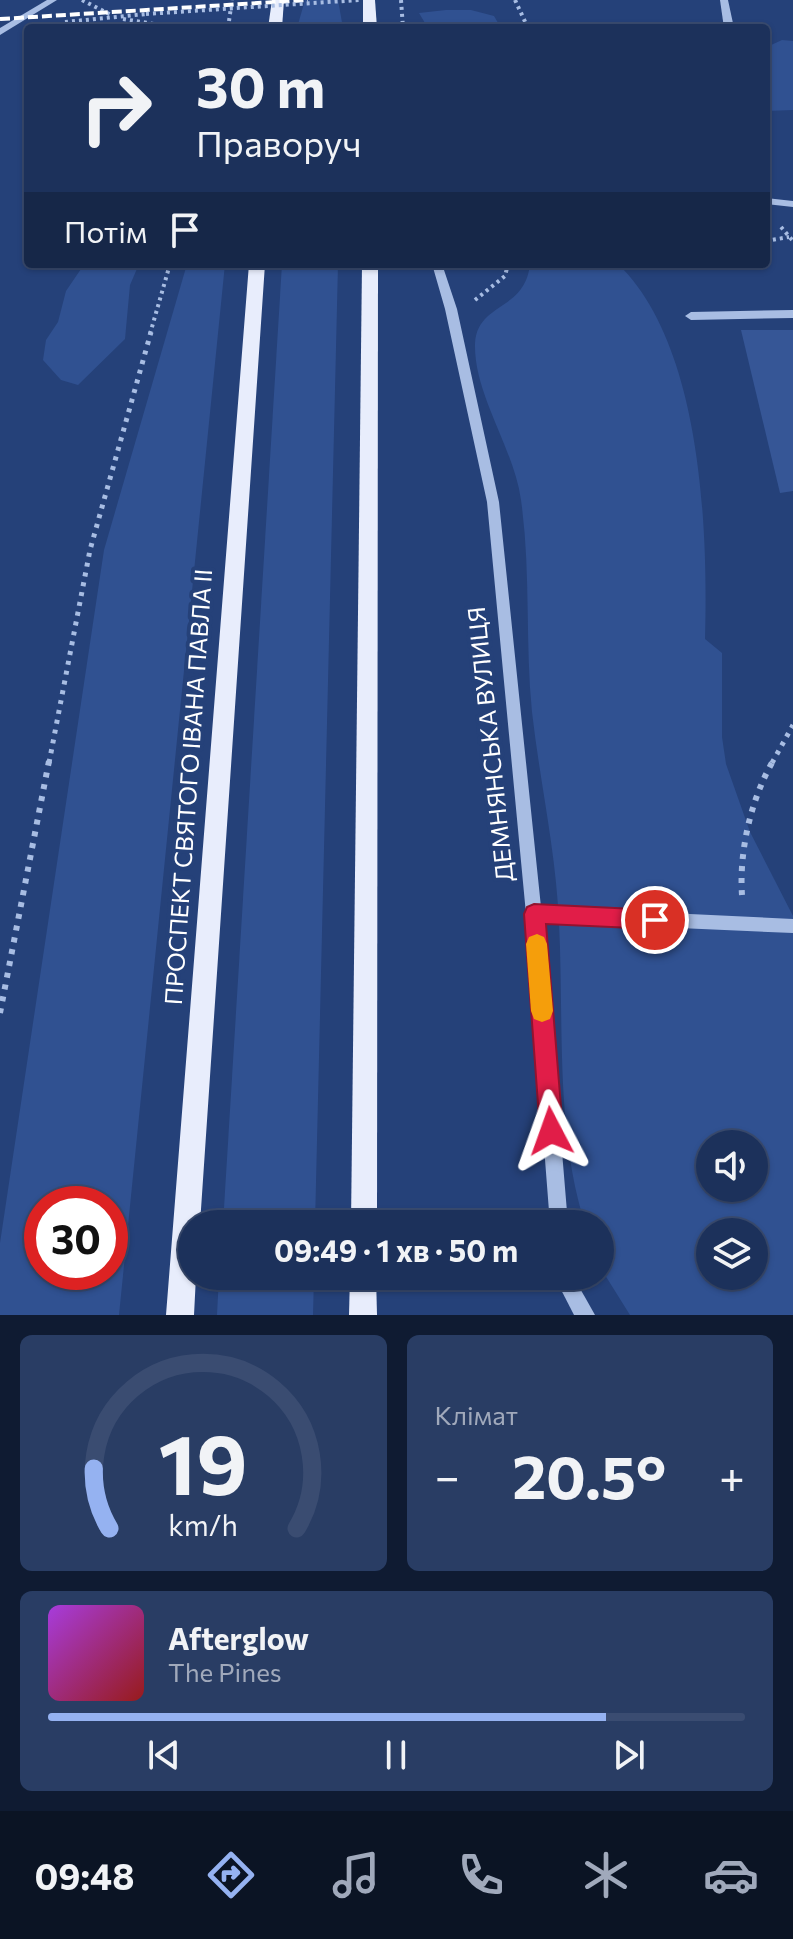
<!DOCTYPE html>
<html lang="uk">
<head>
<meta charset="utf-8">
<style>
	:root { --surface:#1c315b; --page:#293d64; --text:#f1f3f6; --muted:#a0a9bb; --line:#3a4c71; --accent:#95b2f1 }
	body { margin:0; font-family:Commissioner,sans-serif; background:var(--page); color:var(--text); height:100vh; display:flex; flex-direction:column; font-size:30px; white-space:nowrap }
	* { box-sizing:border-box; margin:0 }
	p { font-size:26px; color:var(--muted) }
	.icon { flex:none; width:44px; height:44px; fill:none; stroke:currentColor; stroke-width:2; stroke-linecap:round; stroke-linejoin:round }
	.map { position:relative; height:1315px; overflow:hidden }
	.details { display:flex; flex-direction:column; gap:20px; padding:20px; background:#0f1b32; flex:1 }
	.details>* { flex:none }
	.top-card { position:absolute; left:24px; top:24px; width:746px; height:244px; border-radius:8px; box-shadow:0 2px 6px #0004,0 0 0 2px var(--line); background:#1c315b; color:var(--text); overflow:hidden }
	.controls { position:absolute; left:696px; top:1130px; display:grid; gap:16px }
	.controls a { display:grid; place-items:center; width:72px; height:72px; border-radius:50%; background:var(--surface); box-shadow:0 2px 6px #0004,0 0 0 2px var(--line); font-size:40px }
	.speed { position:absolute; left:24px; top:1186px; display:flex; gap:16px; font-size:40px; font-weight:700; text-align:center }
	.speed>* { display:grid; place-content:center; width:104px; height:104px; border-radius:50%; background:var(--surface); box-shadow:0 2px 6px #0004,0 0 0 2px var(--line); line-height:1 }
	.speed .limit { border:12px solid #d22; background:#fff; color:#111 }
	.pin { position:absolute; display:grid; place-items:center; width:68px; height:68px; color:#fff; margin:-34px; border:4px solid #fff; border-radius:50%; box-shadow:0 2px 8px #0007 }
	.me { position:absolute; width:88px; margin:-44px; rotate:356deg; stroke-linejoin:round; filter:drop-shadow(0 0 6px #0008) }
	.turn { display:flex; align-items:center; gap:28px; height:168px; padding:0 40px; font-size:36px }
	.turn .icon { width:104px; height:104px; stroke-width:2.5 }
	.turn b { display:block; font-size:56px; line-height:68px }
	.then { display:flex; align-items:center; height:76px; padding:0 40px; background:#0003; gap:16px; font-size:30px }
	.big { font-size:60px; font-weight:700; line-height:1.1 }
	.details .widget { flex:1; display:flex; flex-direction:column; justify-content:center; gap:12px; min-width:0; padding:0 28px; border-radius:12px; background:var(--page) }
	.details .dial { align-items:center; gap:0 }
	.dial svg { height:208px; overflow:visible; fill:none; stroke:var(--line); stroke-width:7; stroke-linecap:round; text-anchor:middle }
	.dial text { fill:var(--text); stroke:none }
	.song { display:flex; align-items:center; gap:24px }
	.cover { width:96px; height:96px; border-radius:12px; background:linear-gradient(135deg,hsl(280 70% 55%),hsl(0 70% 35%)) }
	.played { height:8px; border-radius:4px; background:linear-gradient(90deg,var(--accent) 80%,var(--line) 80%) }
	.keys { display:flex; justify-content:space-around; direction:ltr }
	.heat { display:flex; justify-content:space-between; align-items:center; font-size:44px; direction:ltr }
	.details .tiles { flex:1; display:grid; gap:20px; grid-template-columns:1fr 1fr }
	.widget:last-child { grid-column:span 2 }
	.trip { position:absolute; left:178px; top:1210px; width:436px; height:80px; border-radius:40px; background:var(--surface); box-shadow:0 2px 6px #0004,0 0 0 2px var(--line); font-weight:700; line-height:80px; text-align:center }
	.tab-bar { display:flex; height:128px; justify-content:space-around; align-items:center; background:#0b1424; color:var(--muted) }
	.tab-bar .icon { width:56px; height:56px }
	.tab-bar .current { color:var(--accent) }
	.tab-bar b { font-size:36px; color:var(--text) }
	.map>svg:first-child { display:block }
	.green { fill:#305191; fill-rule:evenodd }
	.building { fill:#365696 }
	.lines { fill:none; stroke-linecap:round; stroke-linejoin:round }
	.path-far2 { stroke:#a8bde3; stroke-width:4; stroke-dasharray:3 4; stroke-linecap:butt }
	.path-far1 { stroke:#a8bde3; stroke-width:5; stroke-dasharray:4 6; stroke-linecap:butt }
	.path { stroke:#a8bde3; stroke-width:6; stroke-dasharray:5 7; stroke-linecap:butt }
	.minor { fill:#a8bde3; fill-rule:evenodd }
	.major { fill:#e8edfc; fill-rule:evenodd }
	.rail { stroke:#fff; stroke-width:4; stroke-dasharray:10 4; stroke-linecap:butt }
	.path-bridge { stroke:#a8bde3; stroke-width:4; stroke-dasharray:3 4; stroke-linecap:butt }
	.route { fill:#e11d48; stroke:#92132f; stroke-width:2 }
	.slow { fill:#f59e0b }
	.labels { text-anchor:middle; stroke-width:8; stroke-linejoin:round; paint-order:stroke }
	.street-label { font-size:24px; fill:#fff; stroke:#254179 }
</style>
</head>
<body>
<div class="map">
<svg width="793" height="1315" viewBox="0 0 793 1315">
	<rect width="100%" height="100%" fill="#254179"/>
	<g class="green">
		<polygon points="305,0 338,0 343,28 297,28"/>
		<polygon points="446,10 471,10 494,16 501,28 428,28 419,13"/>
		<polygon points="782,40 793,41 793,110 766,111 766,57 769,46"/>
		<polygon points="81,264 139,264 130,285 125,339 78,385 61,380 43,360 46,340 58,322 66,291 81,269"/>
		<path d="M187 264H225L119 1315H0V1243L104 550ZM42 1204H110V1272H42Z"/>
		<polygon points="282,264 338,264 315,1224 223,1224"/>
		<path d="M530 264H618C702 345 708 529 705 639L722 653V737L726 764 750 832 793 916V1315H630L600 1267V1224H585C555 1129 564 1021 559 923 556 851 540 783 532 712 525 642 531 570 521 500 514 448 474 395 475 344 477 302 525 312 530 264ZM710 1144H754V1188H710ZM710 1232H754V1276H710Z"/>
		<polygon points="219,1276 314,1276 313,1315 217,1315"/>
	</g>
	<polygon class="building" points="741,330 793,330 793,491 780,493"/>
	<g class="lines">
		<g class="path-far2">
			<polyline points="82,0 113,16"/>
			<polyline points="401,0 403,28"/>
			<polyline points="515,0 528,28"/>
			<polyline points="123,19 179,28"/>
			<polyline points="65,22 146,14"/>
			<polyline points="228,28 232,0"/>
			<polyline points="781,227 793,241"/>
			<polyline points="766,241 789,237"/>
			<polyline points="475,300 505,276 508,264"/>
			<polyline points="150,334 170,264"/>
		</g>
		<g class="path-far1">
			<polyline points="49,763 90,550 151,332"/>
			<polyline points="772,763 793,725"/>
		</g>
		<g class="path">
			<path d="M742 895C739 851 751 799 773 761"/>
			<polyline points="0,1013 49,761"/>
		</g>
		<g class="minor">
			<polygon points="47,0 57,0 0,35 0,28"/>
			<polygon points="720,0 728,0 734,28 724,28"/>
			<polygon points="766,198 793,201 793,207 766,204"/>
			<polygon points="432,264 442,264 457,309 499,502 541,907 793,919 793,933 543,922 568,1224 550,1224 526,914 487,502 445,309"/>
			<polygon points="793,310 793,318 691,320 685,316 691,312"/>
			<polygon points="554,1276 573,1276 595,1315 574,1315"/>
		</g>
		<g class="major">
			<polygon points="272,0 284,0 282,28 268,28"/>
			<polygon points="363,0 375,0 377,28 363,28"/>
			<polygon points="249,264 265,264 200,1224 192,1224 192,1276 196,1276 194,1315 166,1315"/>
			<polygon points="362,264 378,264 377,1224 351,1224"/>
			<polygon points="350,1276 376,1276 377,1315 349,1315"/>
		</g>
		<polyline class="rail" points="0,19 308,0"/>
		<polyline class="path-bridge" points="146,14 359,0"/>
	</g>
	<polygon class="route" points="534,904 655,910 662,913 665,920 662,926 655,929 546,924 563,1131 560,1139 551,1142 543,1139 540,1131 524,914 527,907"/>
	<polygon class="slow" points="537,934 544,937 547,944 553,1011 550,1019 542,1022 534,1019 531,1011 526,944 529,937"/>
	<g class="labels">
		<g class="street-label">
			<text transform="translate(491 744) rotate(-96)" y="8">ДЕМНЯНСЬКА ВУЛИЦЯ</text>
			<text transform="translate(189 787) rotate(-86)" y="8">ПРОСПЕКТ СВЯТОГО ІВАНА ПАВЛА II</text>
		</g>
	</g>
</svg>
<div class="controls">
<a><svg class="icon" aria-label="sound" viewBox="0 0 24 24"><path d="M4 9h4l5-4v14l-5-4H4zM17 9q2 3 0 6"/></svg></a>
<a><svg class="icon" aria-label="layers" viewBox="0 0 24 24"><path d="M12 4l9 5-9 5-9-5zM3 14l9 5 9-5"/></svg></a>
</div>
<div class="speed"><div class="limit">30</div></div>
<div class="pin" style="left:655px;top:920px;background:#d93025"><svg class="icon" aria-label="arrive" viewBox="0 0 24 24"><path d="M6 21V4h12l-3 4 3 4H6"/></svg></div>
<svg class="me" style="left:551px;top:1131px" viewBox="-20 -20 40 40"><path d="M0-17L14 15 0 8-14 15z" fill="#e11d48" stroke="#fff" stroke-width="4"/></svg>
<div class="trip">09:49 · 1 хв · 50 m</div>
<div class="top-card">
<div class="turn"><svg class="icon" aria-label="right" viewBox="0 0 24 24"><path d="M7 20v-9h11M14 6l5 5-5 5"/></svg><div><b>30 m</b>Праворуч</div></div>
<div class="then">Потім<svg class="icon" aria-label="arrive" viewBox="0 0 24 24"><path d="M6 21V4h12l-3 4 3 4H6"/></svg></div>
</div>
</div>
<section class="details">
<div class="tiles">
<div class="widget dial"><svg viewBox="0 0 100 80">
<path d="M14 69A42 42 0 1 1 86 69"/>
<path d="M14 69A42 42 0 0 1 8 46" stroke="#95b2f1"/>
<text x="50" y="56" font-size="32" font-weight="700">19</text>
<text x="50" y="72" font-size="11">km/h</text>
</svg></div>
<div class="widget"><p>Клімат</p>
<div class="heat"><a>−</a><b class="big">20.5°</b><a>+</a></div>
</div>
<div class="widget">
<div class="song"><i class="cover"></i><div><b>Afterglow</b><p>The Pines</p></div></div>
<div class="played"></div>
<div class="keys"><svg class="icon" aria-label="previous" viewBox="0 0 24 24"><path d="M18 5L8 12l10 7zM5 5v14"/></svg><svg class="icon" aria-label="pause" viewBox="0 0 24 24"><path d="M8 5v14M16 5v14"/></svg><svg class="icon" aria-label="next" viewBox="0 0 24 24"><path d="M6 5l10 7-10 7zM19 5v14"/></svg></div>
</div>
</div>
</section>
<nav class="tab-bar">
<b>09:48</b>
<svg class="icon current" aria-label="directions" viewBox="0 0 24 24"><path d="M12 3l9 9-9 9-9-9zM9 14v-3h6M13 9l2 2-2 2"/></svg>
<svg class="icon" aria-label="music" viewBox="0 0 24 24"><path d="M9 18V5l10-2v13"/><circle cx="6" cy="18" r="3"/><circle cx="16" cy="16" r="3"/></svg>
<svg class="icon" aria-label="phone" viewBox="0 0 24 24"><path d="M5 4h4l2 5-3 2q2 4 5 5l2-3 5 2v4C11 20 4 13 5 4z"/></svg>
<svg class="icon" aria-label="climate" viewBox="0 0 24 24"><path d="M12 3v18M4 7l16 10M4 17L20 7"/></svg>
<svg class="icon" aria-label="car" viewBox="0 0 24 24"><path d="M5 17H2v-5l4-1 3-4h7l3 4 3 1v5h-3M9 17h6M6 11h13"/><circle cx="7" cy="17" r="2"/><circle cx="17" cy="17" r="2"/></svg>
</nav>
</body>
</html>
